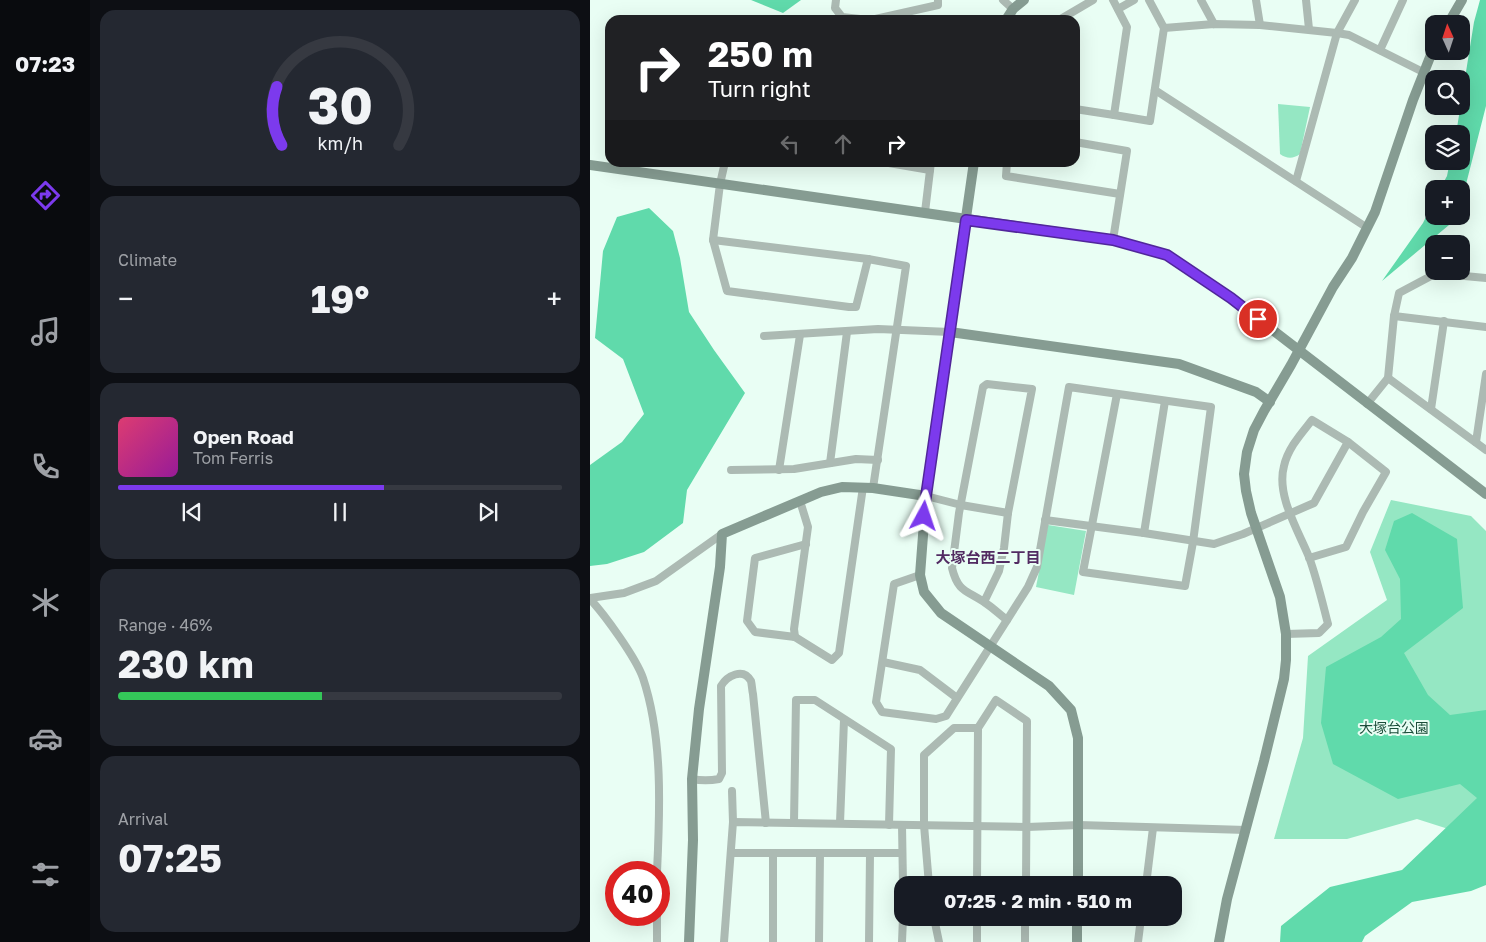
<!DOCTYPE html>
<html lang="en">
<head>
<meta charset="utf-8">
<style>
	:root { --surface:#171b24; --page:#242831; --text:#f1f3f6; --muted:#9ea1a6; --line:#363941; --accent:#7c3aed }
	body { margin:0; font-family:"Golos Text","Noto Sans JP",sans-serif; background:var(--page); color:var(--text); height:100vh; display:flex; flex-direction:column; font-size:19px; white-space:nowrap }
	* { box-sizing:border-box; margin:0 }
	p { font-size:16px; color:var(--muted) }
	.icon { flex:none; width:28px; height:28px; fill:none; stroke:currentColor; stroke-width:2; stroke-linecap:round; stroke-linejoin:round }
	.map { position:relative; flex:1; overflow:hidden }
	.details { display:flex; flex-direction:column; gap:10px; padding:10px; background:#0d0f14; width:500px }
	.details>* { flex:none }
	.banner { position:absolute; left:15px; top:15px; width:475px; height:152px; border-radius:15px; box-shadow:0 5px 20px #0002; background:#202124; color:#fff; overflow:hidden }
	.needle { width:32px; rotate:357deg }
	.controls { position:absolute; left:835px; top:15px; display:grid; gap:10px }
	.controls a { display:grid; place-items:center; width:45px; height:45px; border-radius:10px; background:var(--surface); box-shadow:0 5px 20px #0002; font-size:25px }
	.speed { position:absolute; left:15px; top:861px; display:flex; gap:10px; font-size:25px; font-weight:700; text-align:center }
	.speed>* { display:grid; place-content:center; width:65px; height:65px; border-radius:50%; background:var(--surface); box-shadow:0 5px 20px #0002; line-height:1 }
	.speed .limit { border:8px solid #d22; background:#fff; color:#111 }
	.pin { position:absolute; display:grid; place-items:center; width:42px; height:42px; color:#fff; margin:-21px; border:2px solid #fff; border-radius:50%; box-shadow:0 1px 5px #0007 }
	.me { position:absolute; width:55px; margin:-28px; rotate:5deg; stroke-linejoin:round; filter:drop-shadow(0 0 4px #0008) }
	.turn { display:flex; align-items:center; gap:18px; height:105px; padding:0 20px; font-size:22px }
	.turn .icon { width:65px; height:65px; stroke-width:2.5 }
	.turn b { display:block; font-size:35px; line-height:42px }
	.lanes { display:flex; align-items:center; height:48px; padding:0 20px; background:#0003; justify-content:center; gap:25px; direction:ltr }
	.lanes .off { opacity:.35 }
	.big { font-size:38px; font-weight:700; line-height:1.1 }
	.details .widget { flex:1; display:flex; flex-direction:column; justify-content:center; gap:8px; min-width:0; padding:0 18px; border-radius:15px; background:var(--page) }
	.details .dial { align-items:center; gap:0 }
	.dial svg { height:130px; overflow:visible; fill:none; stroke:var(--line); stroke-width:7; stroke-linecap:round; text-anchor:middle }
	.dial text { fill:var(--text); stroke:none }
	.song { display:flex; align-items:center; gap:15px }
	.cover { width:60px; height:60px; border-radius:8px; background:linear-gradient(135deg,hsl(340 70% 55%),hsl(300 70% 35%)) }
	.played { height:5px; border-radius:2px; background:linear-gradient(90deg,var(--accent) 60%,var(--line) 60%) }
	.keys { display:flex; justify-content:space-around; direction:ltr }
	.heat { display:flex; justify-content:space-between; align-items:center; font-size:28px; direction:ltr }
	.charge { height:8px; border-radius:4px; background:linear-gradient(90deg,#34c759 46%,var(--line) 0) }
	.trip { position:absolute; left:304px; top:876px; width:288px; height:50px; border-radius:15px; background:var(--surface); box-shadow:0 5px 20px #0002; font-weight:700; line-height:50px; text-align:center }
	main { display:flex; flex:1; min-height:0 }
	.tab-bar { display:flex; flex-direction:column; width:90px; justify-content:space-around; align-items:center; background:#090b0e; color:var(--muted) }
	.tab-bar .icon { width:35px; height:35px }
	.tab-bar .active { color:var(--accent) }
	.tab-bar b { font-size:22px; color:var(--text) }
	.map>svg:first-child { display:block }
	.green { fill:#95e7c3 }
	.forest { fill:#60daab }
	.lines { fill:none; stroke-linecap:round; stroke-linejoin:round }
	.street { stroke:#acbab3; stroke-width:8 }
	.secondary { stroke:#869c92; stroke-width:10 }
	.route-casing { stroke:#51269a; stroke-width:12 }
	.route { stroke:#7c3aed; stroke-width:9 }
	.labels { text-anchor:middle; stroke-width:4; stroke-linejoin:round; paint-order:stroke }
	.park-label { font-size:14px; fill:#1b4e3a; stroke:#e9fef4 }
	.neighbourhood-label { font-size:15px; font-weight:bold; fill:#522b62; stroke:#e9fef4 }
</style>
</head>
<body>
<main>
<nav class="tab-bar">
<b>07:23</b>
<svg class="icon active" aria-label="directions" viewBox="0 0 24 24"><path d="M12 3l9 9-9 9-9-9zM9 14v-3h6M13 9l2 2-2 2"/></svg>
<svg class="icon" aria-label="music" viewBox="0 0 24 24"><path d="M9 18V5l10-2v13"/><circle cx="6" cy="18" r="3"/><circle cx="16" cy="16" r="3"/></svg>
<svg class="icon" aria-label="phone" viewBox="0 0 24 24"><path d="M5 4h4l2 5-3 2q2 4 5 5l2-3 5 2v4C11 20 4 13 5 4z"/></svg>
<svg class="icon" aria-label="climate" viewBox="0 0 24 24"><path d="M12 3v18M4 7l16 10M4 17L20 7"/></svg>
<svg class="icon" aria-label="car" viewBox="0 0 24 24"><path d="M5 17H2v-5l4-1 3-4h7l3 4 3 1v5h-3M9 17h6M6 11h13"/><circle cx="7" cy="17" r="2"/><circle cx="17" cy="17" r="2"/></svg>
<svg class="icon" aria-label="filters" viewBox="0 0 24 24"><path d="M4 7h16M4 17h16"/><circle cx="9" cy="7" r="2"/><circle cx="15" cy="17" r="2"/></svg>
</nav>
<section class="details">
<div class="widget dial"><svg viewBox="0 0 100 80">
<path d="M14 69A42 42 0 1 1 86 69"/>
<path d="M14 69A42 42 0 0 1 11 33" stroke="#7c3aed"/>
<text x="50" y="56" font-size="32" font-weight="700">30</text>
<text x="50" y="72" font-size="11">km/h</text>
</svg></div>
<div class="widget"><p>Climate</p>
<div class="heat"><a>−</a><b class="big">19°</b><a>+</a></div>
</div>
<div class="widget">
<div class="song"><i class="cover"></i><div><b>Open Road</b><p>Tom Ferris</p></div></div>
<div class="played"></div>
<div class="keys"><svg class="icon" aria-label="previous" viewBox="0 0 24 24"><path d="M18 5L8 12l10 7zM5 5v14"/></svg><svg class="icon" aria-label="pause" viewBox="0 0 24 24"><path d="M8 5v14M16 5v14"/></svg><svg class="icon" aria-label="next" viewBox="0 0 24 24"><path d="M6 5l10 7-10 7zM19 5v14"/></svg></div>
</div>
<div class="widget"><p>Range · 46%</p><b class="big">230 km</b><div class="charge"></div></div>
<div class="widget"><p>Arrival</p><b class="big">07:25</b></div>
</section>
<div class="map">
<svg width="896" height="942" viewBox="0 0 896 942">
	<rect width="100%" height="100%" fill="#e9fef4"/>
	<g class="green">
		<path d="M688 104 720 107 710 154C703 159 697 159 690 154Z"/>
		<polygon points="801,500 881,516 896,531 896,841 827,819 757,839 684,839 713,738 718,656 797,600 780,552"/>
		<polygon points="458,525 496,531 484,595 446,587"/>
	</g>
	<g class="forest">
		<polygon points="161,0 211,0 193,13"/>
		<polygon points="890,0 896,0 896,106 874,192 871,199 871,189 850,189 857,176 860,161 871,161 871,134 866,134 884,22"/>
		<polygon points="844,201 844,216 863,216 859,225 792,281 833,223"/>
		<polygon points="59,208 83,231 90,258 99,312 124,350 155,393 97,490 93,523 54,552 17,564 0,566 0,465 32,442 54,414 33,359 5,338 13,251 27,217"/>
		<polygon points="822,513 867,539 873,608 814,653 838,695 860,715 896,710 896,885 881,891 822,902 775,936 772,942 690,942 691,926 740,887 812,870 887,798 870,784 808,799 743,764 731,723 736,667 791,637 811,619 810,579 795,550 804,521"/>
	</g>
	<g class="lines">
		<g class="street">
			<polyline points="246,0 245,8 252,17 279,20"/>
			<polyline points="413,0 423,9"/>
			<polyline points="611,0 624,24"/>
			<polyline points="666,0 670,25"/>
			<polyline points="716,0 719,29"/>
			<polyline points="528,9 544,0"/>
			<polyline points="281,20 348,5 348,0"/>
			<polyline points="469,20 503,0"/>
			<polyline points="574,28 624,24 670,25 747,33 759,35 833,72"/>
			<polyline points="790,50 813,0"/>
			<polyline points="565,90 776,227"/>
			<polyline points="485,109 524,115 537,27 523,0"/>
			<polyline points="524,115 560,121 574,28 559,0"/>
			<polyline points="485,142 537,151 523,240"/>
			<polyline points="135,162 130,184 123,240 137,291 259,307 266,307 278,259"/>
			<polyline points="293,162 340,170"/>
			<polyline points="417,162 416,176 530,194"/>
			<polyline points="706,181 747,33 765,0"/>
			<polyline points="335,212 341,162"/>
			<polyline points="123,240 278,259 316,266 283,488"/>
			<polyline points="804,316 896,327"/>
			<polyline points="174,336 288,329 360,332"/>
			<polyline points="798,378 896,450"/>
			<polyline points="777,404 798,378 804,316 809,293 841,276 853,274 896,278"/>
			<polyline points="841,409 854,321"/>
			<polyline points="886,442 896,374"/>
			<polyline points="240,463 257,332"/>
			<polyline points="141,470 204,469 266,459 288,460"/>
			<polyline points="189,470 210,335"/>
			<polyline points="336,496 371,505 418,513"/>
			<polyline points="455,520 554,533 624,544 653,534 724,503 758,442"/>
			<polyline points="554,533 575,401"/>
			<polyline points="216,544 165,558 157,621 165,632 205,637 242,660 249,653 273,487"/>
			<path d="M330 575 304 584 286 702 292 712 346 719 356 716 438 587 447 567 479 387C526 394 573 400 621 407L603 542 595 586 493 572 527 394"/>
			<polyline points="0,598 34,593 66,581 132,534"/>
			<path d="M0 599C15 615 46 658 53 678 73 738 70 810 67 872"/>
			<path d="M394 602 409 571 414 548 418 513 442 389 397 384 393 387 369 513 362 568C368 592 376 590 394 602 402 607 409 614 417 620"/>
			<path d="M696 634 729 633 738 624C732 601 727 579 719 557 708 530 686 495 694 466 698 448 711 434 722 420L758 442 796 472 773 512 756 547 719 558"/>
			<polyline points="205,637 204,629 218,527 210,501"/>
			<polyline points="293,662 330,670 367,698"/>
			<path d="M102 779C112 781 119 781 129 779L132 773 131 686C137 676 153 667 161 681 162 685 162 690 163 694L176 823"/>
			<polyline points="142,791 143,822"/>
			<polyline points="204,822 206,700 225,700 301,749 299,825"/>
			<polyline points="250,823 254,720"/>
			<polyline points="312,825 313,885"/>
			<polyline points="141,853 312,853"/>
			<polyline points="183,853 183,942"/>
			<polyline points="339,885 334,825 334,755 364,728 388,728"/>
			<polyline points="387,885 388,728 406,700 437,721 436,885"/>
			<polyline points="556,885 563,828"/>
			<polyline points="67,915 67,942"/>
			<polyline points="344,918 349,942"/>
			<polyline points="134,942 143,822 437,827 489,825 656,830"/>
			<polyline points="229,942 230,853"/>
			<polyline points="279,942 280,854"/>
			<polyline points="312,942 313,918"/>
			<polyline points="387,942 387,918"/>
			<polyline points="435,942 435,918"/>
			<polyline points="548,942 551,918"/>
		</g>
		<g class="secondary">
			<polyline points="416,20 423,9 434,0"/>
			<polyline points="858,24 872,0"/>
			<polyline points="384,162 336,496 330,575 334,592 351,613 459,686 481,710 488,738 488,885"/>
			<polyline points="0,165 523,240 577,255 641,298 896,494"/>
			<polyline points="360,332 589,364 666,392 680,402"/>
			<polyline points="99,942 103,840 102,779 109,709 130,567 132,534 231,492 252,487 283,488 336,496"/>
			<polyline points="487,942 487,918"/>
			<polyline points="629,942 637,899 674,761 694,679 696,660 696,634 690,597 661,513 656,491 654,474 657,452 664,430 674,411 701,365 743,287 762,258 785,212 823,100 844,47"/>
		</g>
	</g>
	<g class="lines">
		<g class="route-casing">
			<polyline id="route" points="334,516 336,496 376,220 523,240 577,255 641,298 668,319"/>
		</g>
		<use href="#route" class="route"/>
	</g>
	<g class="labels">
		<g class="park-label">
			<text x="804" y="733">大塚台公園</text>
		</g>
		<g class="neighbourhood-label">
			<text x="398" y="563">大塚台西二丁目</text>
		</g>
	</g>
</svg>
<div class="controls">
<a><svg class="needle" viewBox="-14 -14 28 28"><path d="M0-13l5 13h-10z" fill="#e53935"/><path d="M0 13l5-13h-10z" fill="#9ea1a6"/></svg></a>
<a><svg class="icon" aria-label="search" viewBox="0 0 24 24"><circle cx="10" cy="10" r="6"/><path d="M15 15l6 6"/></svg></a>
<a><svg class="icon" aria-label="layers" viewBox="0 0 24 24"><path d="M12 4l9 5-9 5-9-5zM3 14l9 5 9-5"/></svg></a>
<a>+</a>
<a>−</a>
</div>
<div class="speed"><div class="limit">40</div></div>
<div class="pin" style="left:668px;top:319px;background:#d93025"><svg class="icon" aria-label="arrive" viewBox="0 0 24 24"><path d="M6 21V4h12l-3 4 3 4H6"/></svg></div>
<svg class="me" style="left:334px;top:516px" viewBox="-20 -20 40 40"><path d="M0-17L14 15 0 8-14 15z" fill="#7c3aed" stroke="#fff" stroke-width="4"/></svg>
<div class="trip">07:25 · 2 min · 510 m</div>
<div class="banner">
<div class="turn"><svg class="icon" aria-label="right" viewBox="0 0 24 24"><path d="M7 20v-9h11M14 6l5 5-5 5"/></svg><div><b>250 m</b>Turn right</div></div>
<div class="lanes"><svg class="icon off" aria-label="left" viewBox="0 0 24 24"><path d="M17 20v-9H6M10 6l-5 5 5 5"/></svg><svg class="icon off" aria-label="ahead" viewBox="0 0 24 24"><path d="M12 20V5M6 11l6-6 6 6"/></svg><svg class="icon" aria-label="right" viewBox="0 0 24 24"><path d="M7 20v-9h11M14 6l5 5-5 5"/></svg></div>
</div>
</div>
</main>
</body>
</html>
